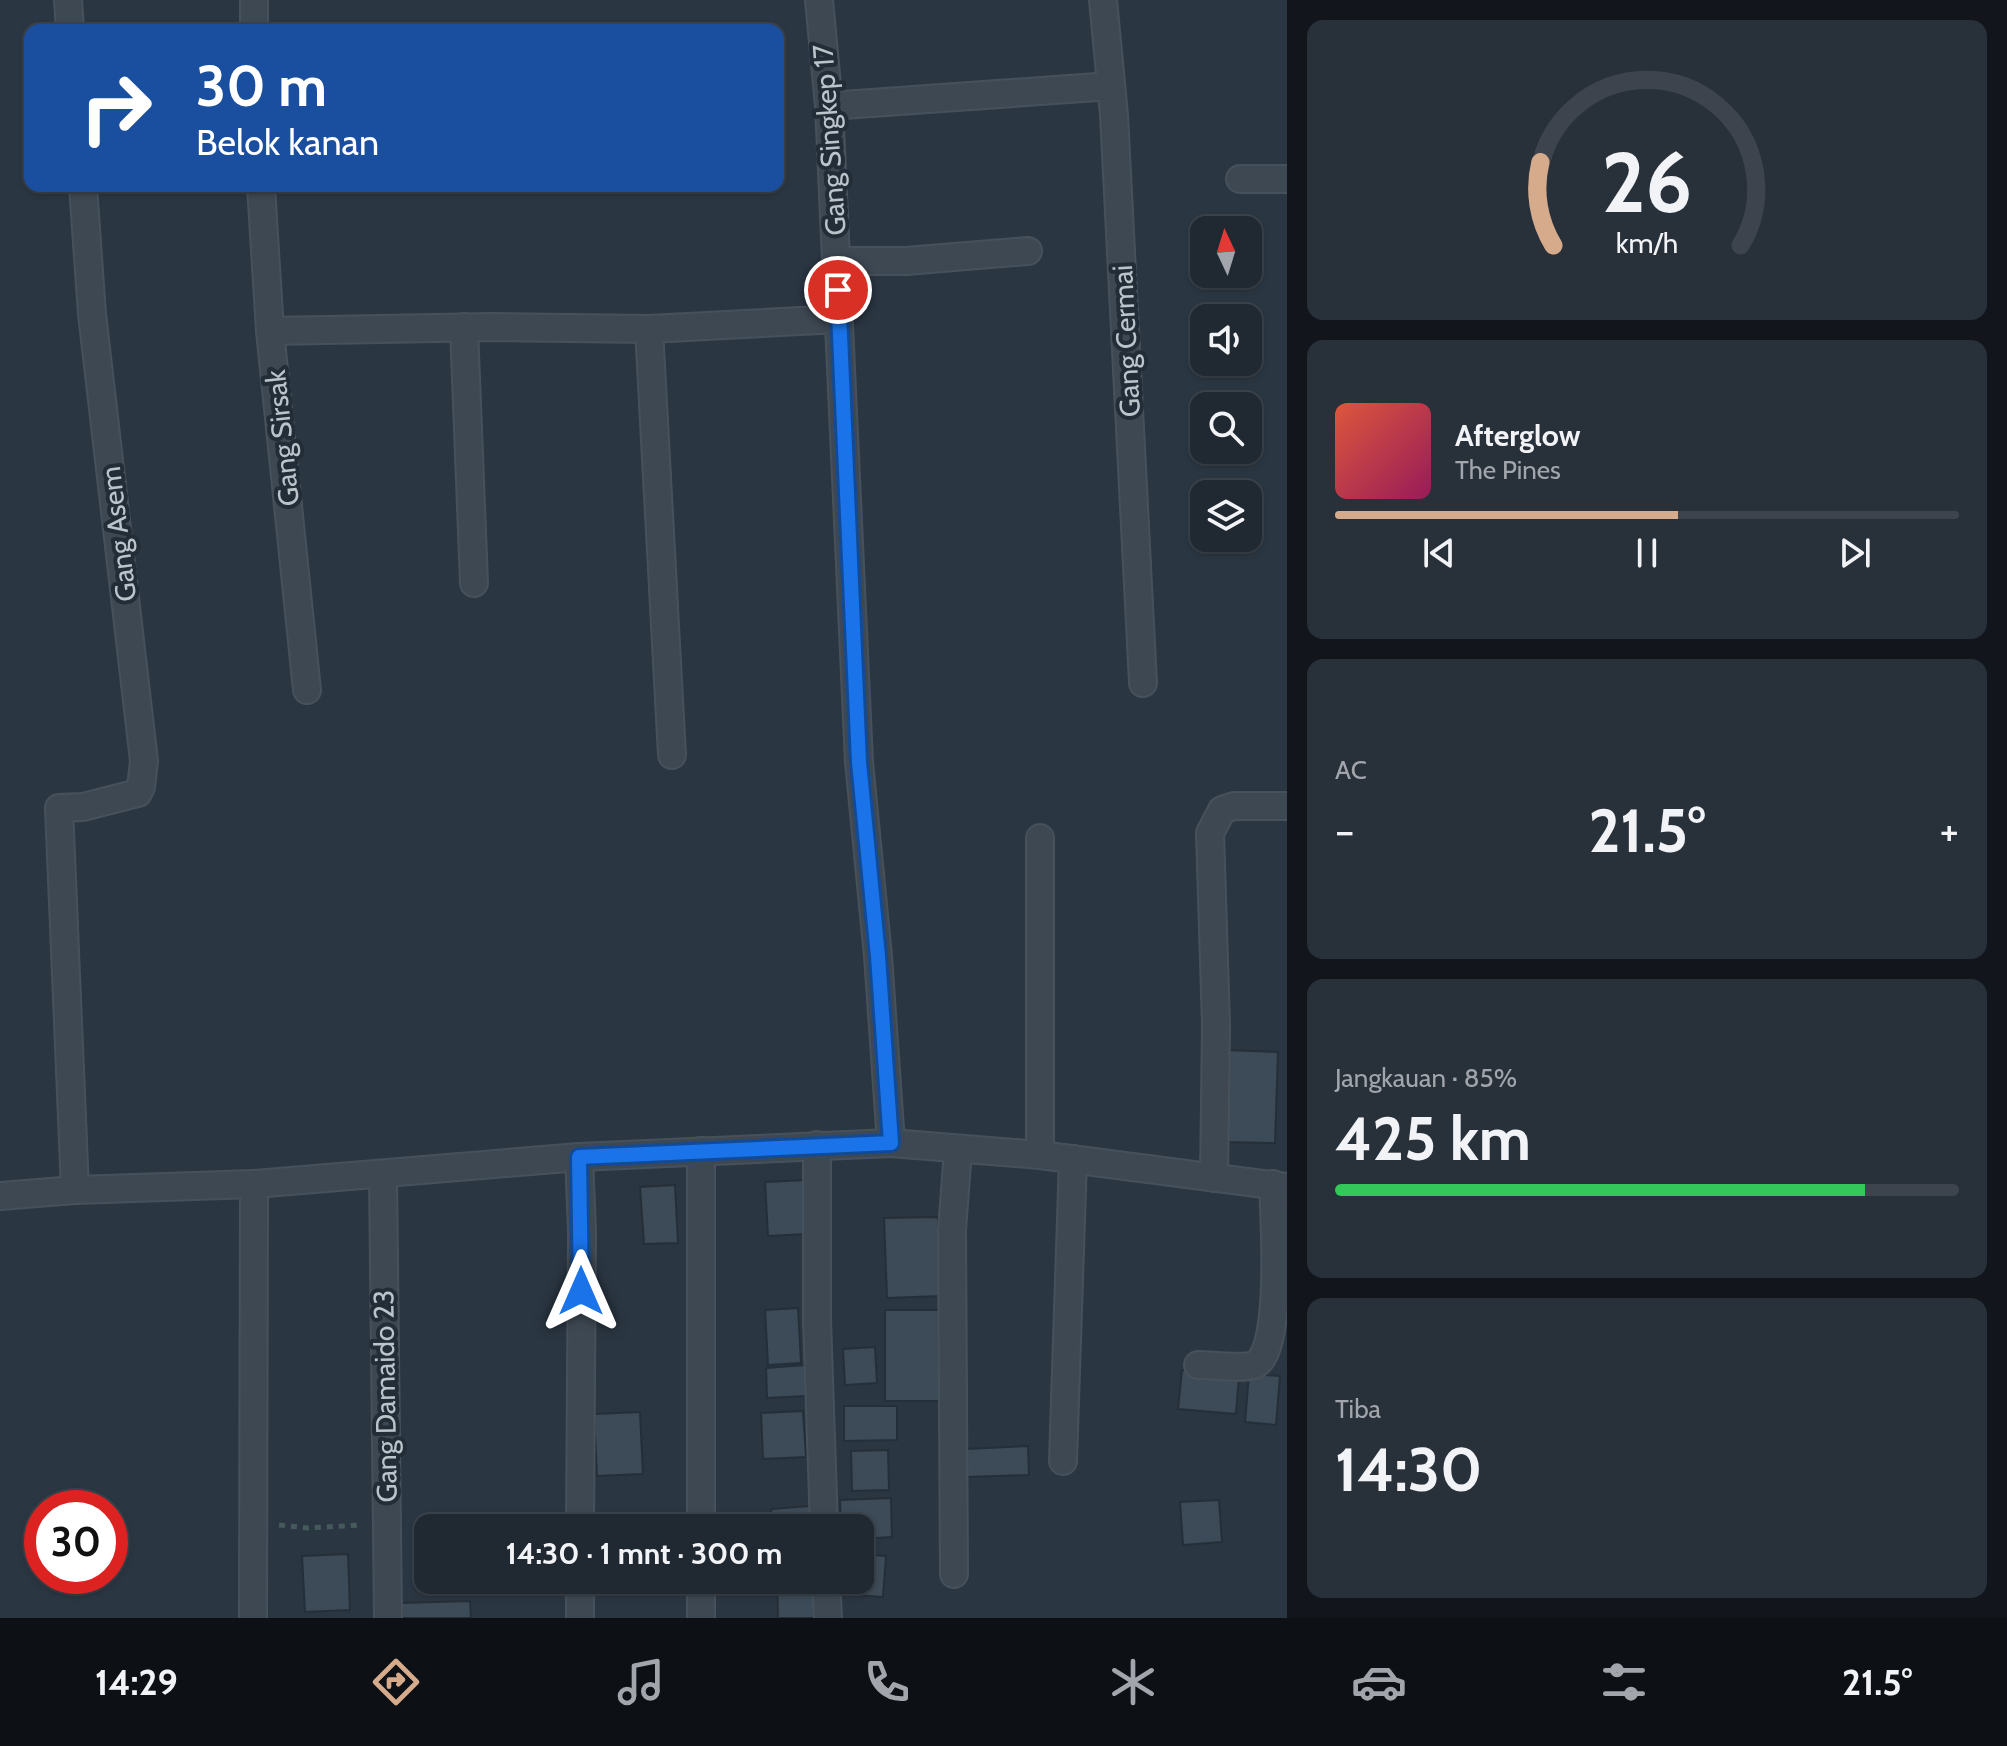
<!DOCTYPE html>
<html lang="id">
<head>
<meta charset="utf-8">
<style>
	:root { --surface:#202832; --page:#28303a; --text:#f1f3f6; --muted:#a2a6ac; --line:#3d444d; --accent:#d6ab8b }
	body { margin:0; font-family:Cabin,sans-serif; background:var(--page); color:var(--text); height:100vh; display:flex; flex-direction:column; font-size:30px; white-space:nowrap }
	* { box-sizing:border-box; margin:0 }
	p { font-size:26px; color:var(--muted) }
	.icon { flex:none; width:44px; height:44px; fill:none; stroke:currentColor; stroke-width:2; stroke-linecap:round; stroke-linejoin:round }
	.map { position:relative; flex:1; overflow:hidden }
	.panel { display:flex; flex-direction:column; gap:20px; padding:20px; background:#12161c; width:720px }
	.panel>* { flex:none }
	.hud { position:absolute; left:24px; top:24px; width:760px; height:168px; border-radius:16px; box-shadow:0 2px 6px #0004,0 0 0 2px var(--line); background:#1a4fa0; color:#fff; overflow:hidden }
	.needle { width:52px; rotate:356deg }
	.buttons { position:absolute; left:1190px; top:216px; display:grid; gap:16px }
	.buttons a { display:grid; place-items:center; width:72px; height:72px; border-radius:16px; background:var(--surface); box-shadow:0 2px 6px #0004,0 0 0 2px var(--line); font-size:40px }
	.speed { position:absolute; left:24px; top:1490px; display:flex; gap:16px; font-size:40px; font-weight:700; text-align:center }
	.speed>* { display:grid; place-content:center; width:104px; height:104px; border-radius:50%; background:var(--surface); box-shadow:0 2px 6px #0004,0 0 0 2px var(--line); line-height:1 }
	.speed .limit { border:12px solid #d22; background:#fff; color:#111 }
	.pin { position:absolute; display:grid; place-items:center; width:68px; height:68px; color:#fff; margin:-34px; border:4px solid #fff; border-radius:50%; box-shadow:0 2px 8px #0007 }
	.me { position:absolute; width:88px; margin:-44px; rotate:0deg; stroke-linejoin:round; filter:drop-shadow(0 0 6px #0008) }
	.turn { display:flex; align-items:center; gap:28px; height:168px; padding:0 40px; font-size:36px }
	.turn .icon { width:104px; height:104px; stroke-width:2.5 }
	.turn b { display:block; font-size:56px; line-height:68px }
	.big { font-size:60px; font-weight:700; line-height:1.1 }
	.panel .tile { flex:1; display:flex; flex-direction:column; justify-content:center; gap:12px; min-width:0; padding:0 28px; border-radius:16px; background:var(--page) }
	.panel .dial { align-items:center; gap:0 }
	.dial svg { height:208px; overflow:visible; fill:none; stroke:var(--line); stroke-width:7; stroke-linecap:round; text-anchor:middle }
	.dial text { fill:var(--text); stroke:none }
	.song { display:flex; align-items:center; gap:24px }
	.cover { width:96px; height:96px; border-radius:12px; background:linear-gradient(135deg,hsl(10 70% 55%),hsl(330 70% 35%)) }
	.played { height:8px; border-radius:4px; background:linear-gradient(90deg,var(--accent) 55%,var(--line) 55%) }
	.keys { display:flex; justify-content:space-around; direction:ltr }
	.heat { display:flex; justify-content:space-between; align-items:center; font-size:44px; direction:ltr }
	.charge { height:12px; border-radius:6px; background:linear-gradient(90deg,#34c759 85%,var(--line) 0) }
	.trip { position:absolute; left:414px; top:1514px; width:460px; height:80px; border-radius:16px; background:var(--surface); box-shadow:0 2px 6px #0004,0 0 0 2px var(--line); font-weight:700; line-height:80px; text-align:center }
	.tabs { display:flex; height:128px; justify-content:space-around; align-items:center; background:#0d1014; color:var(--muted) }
	.tabs .icon { width:56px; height:56px }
	.tabs .on { color:var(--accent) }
	.tabs b { font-size:36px; color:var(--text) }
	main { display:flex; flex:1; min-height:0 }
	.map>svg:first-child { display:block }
	.building { fill:#3c4b57; stroke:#242f39; stroke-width:2 }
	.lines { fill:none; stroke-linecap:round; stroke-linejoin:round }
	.street-casing { stroke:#47515b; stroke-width:30 }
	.path { stroke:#455a5a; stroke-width:5; stroke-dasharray:6 6; stroke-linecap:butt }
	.street { stroke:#3e4852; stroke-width:26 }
	.route-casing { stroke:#114b97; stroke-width:20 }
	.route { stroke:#1a73e8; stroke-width:14 }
	.labels { text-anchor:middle; stroke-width:8; stroke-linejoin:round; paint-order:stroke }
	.street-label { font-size:28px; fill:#bbc3cb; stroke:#222d37 }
</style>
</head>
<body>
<main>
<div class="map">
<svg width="1287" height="1618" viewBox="0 0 1287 1618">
	<rect width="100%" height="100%" fill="#2a3642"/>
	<g class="building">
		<polygon points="1226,1050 1278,1052 1275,1143 1223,1142"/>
		<polygon points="805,1180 808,1234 768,1236 765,1182"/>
		<polygon points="675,1185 678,1243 644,1244 640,1187"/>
		<polygon points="938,1217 941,1296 887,1298 884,1218"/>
		<polygon points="798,1308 801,1363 768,1365 765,1310"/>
		<rect x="885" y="1310" width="59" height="91"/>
		<polygon points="875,1347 877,1383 845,1385 843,1349"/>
		<polygon points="805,1365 806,1396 767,1398 766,1368"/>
		<polygon points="1182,1370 1239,1376 1236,1414 1178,1409"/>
		<polygon points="1249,1374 1280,1376 1276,1425 1245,1422"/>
		<polygon points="844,1406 897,1406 897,1440 844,1441"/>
		<polygon points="803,1411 806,1457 763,1459 761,1413"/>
		<polygon points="640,1412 643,1474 597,1476 594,1414"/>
		<polygon points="1028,1446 1029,1475 967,1477 966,1449"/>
		<polygon points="888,1450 889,1490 852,1491 851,1451"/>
		<polygon points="891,1498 892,1537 860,1539 860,1528 841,1528 840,1500"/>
		<polygon points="1219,1500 1222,1542 1183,1545 1180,1502"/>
		<polygon points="810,1506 812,1528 772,1528 771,1509"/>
		<polygon points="348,1554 350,1610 305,1612 302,1556"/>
		<polygon points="860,1554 886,1556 883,1597 842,1594 843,1580 860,1580"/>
		<polygon points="777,1580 815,1580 816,1618 778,1618"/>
		<polygon points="470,1601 471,1618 402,1618 401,1603"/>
	</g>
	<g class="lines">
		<g class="street-casing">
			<g id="street">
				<polyline points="68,0 70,30"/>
				<polyline points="819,0 829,106 859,762 878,956 891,1143"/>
				<polyline points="1103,0 1114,115 1143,683"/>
				<polyline points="254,30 254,0"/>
				<polyline points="829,106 1111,86"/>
				<polyline points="1240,179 1287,179"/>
				<polyline points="261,186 270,331 307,690"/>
				<polyline points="837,261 906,261 1028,251"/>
				<polyline points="464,327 474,583"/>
				<polyline points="649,329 672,755"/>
				<polyline points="270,331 491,327 649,329 839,319"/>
				<polyline points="1040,838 1040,1155"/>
				<polyline points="817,1145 817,1319 824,1528"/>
				<polyline points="579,1157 582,1232 580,1528"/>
				<polyline points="383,1175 388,1618"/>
				<polyline points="1214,1178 1216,1025 1210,833 1222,810 1234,806 1287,806"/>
				<polyline points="75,1190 59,808 83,807 138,793 141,787 144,761 92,314 83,186"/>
				<polyline points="0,1196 75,1190 254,1184 579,1157 891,1143 1040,1155 1287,1187"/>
				<path d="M1198 1365C1212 1365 1242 1369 1254 1365 1284 1354 1274 1214 1273 1184"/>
				<polyline points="1063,1461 1073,1159"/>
				<polyline points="701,1528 701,1151"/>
				<polyline points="954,1574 952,1230 958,1150"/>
				<polyline points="826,1580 828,1618"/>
				<polyline points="253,1618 254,1184"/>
				<polyline points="580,1618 580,1580"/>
				<polyline points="701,1618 701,1580"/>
			</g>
		</g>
		<polyline class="path" points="279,1525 308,1528 361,1525"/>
		<use href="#street" class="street"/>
	</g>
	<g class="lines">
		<g class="route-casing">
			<polyline id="route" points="581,1291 579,1157 891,1143 878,956 859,762 838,290"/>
		</g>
		<use href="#route" class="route"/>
	</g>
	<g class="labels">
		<g class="street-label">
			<text transform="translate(829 140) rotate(-94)" y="10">Gang Singkep 17</text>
			<text transform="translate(1126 341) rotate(-93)" y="10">Gang Cermai</text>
			<text transform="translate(282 438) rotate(-96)" y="10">Gang Sirsak</text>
			<text transform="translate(118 534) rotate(-97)" y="10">Gang Asem</text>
			<text transform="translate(385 1396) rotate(-91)" y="10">Gang Damaido 23</text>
		</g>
	</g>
</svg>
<div class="buttons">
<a><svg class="needle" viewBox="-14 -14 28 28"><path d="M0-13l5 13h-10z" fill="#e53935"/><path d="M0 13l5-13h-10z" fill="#a2a6ac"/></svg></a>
<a><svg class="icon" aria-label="sound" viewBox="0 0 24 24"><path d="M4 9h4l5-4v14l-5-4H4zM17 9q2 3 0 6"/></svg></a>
<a><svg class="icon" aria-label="search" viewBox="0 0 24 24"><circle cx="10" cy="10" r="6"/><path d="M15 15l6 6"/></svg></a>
<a><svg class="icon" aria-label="layers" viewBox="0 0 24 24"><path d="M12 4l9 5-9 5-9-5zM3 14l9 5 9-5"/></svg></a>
</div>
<div class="speed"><div class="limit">30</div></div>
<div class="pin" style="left:838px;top:290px;background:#d93025"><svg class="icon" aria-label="arrive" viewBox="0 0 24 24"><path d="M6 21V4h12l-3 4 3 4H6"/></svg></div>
<svg class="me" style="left:581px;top:1291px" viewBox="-20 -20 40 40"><path d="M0-17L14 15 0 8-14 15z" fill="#1a73e8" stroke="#fff" stroke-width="4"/></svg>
<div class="trip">14:30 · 1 mnt · 300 m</div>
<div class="hud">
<div class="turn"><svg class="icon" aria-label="right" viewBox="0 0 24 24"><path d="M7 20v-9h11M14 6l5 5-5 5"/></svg><div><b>30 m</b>Belok kanan</div></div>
</div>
</div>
<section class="panel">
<div class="tile dial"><svg viewBox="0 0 100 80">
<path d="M14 69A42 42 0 1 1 86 69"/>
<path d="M14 69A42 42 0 0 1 9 37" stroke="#d6ab8b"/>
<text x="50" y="56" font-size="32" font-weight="700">26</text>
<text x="50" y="72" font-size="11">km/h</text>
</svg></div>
<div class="tile">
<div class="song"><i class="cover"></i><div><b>Afterglow</b><p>The Pines</p></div></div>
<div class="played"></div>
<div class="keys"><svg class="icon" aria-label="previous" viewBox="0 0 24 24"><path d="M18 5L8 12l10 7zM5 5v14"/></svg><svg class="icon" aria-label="pause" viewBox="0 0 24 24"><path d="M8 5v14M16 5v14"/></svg><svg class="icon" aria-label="next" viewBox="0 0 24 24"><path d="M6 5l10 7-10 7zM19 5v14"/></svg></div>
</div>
<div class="tile"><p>AC</p>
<div class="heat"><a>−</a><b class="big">21.5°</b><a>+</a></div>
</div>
<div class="tile"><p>Jangkauan · 85%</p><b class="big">425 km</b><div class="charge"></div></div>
<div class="tile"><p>Tiba</p><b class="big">14:30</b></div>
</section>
</main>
<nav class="tabs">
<b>14:29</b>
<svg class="icon on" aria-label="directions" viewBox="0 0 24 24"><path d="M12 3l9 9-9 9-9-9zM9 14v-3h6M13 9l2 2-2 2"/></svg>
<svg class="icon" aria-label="music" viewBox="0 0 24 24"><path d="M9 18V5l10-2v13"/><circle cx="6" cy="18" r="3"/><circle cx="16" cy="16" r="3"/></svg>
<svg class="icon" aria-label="phone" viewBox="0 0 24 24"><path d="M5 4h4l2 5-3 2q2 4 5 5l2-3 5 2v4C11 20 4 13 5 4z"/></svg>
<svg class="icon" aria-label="climate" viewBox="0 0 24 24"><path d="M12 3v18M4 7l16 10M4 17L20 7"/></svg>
<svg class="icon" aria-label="car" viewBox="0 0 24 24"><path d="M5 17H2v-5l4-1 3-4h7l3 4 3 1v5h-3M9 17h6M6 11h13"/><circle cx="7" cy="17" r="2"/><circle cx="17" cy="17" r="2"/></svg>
<svg class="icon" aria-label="filters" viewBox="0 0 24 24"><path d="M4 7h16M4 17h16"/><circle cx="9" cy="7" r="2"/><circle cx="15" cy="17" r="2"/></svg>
<b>21.5°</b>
</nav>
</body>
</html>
